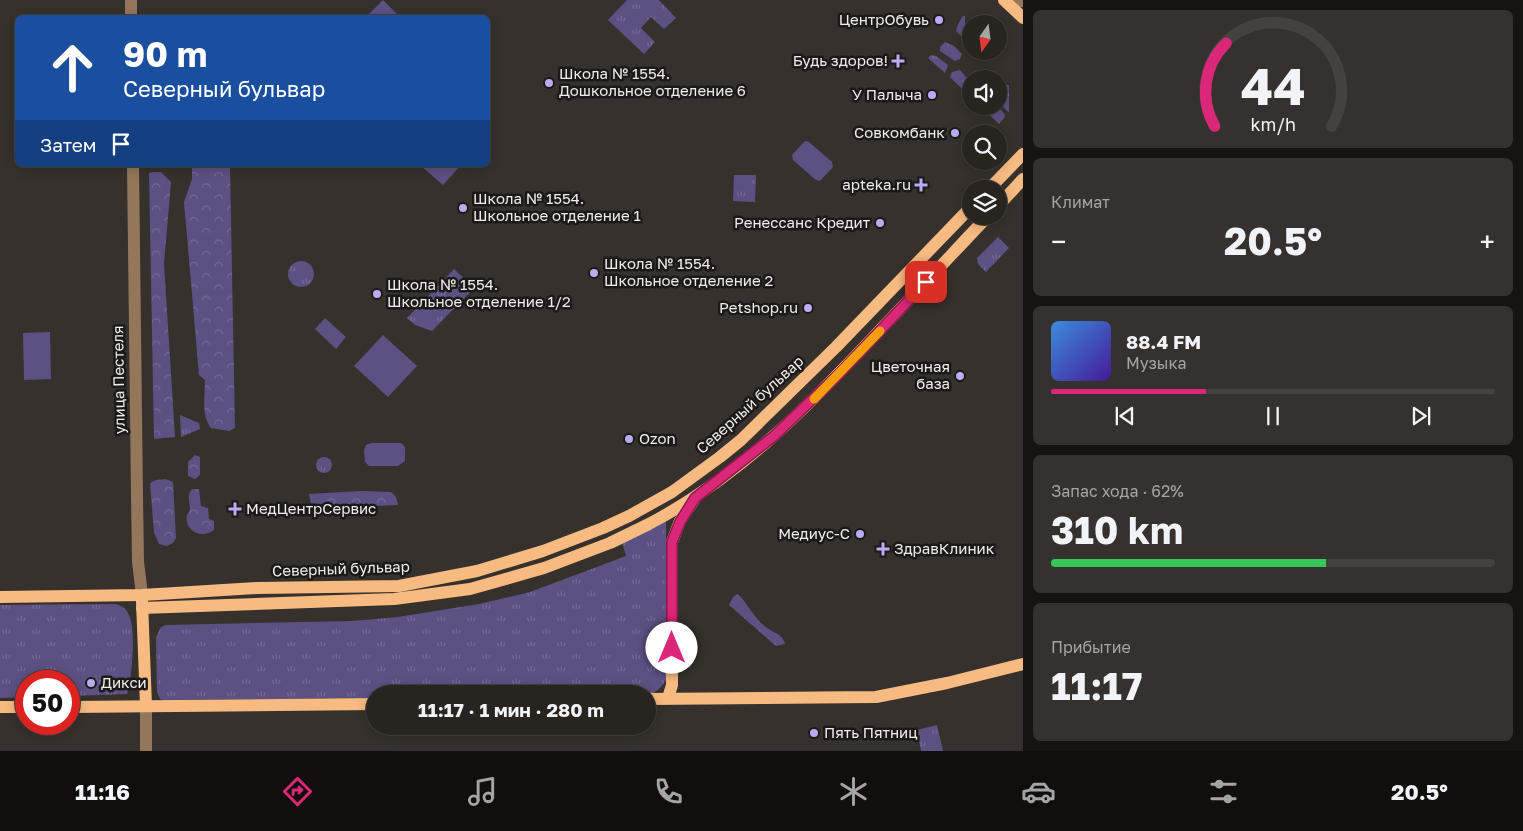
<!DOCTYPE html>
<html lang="ru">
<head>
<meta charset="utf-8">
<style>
	:root { --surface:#282521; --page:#34312e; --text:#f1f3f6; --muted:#a5a5a5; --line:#44423f; --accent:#db2777 }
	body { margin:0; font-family:"Golos Text",sans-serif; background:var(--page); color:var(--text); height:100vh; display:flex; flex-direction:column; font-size:19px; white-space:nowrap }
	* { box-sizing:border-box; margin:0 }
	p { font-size:16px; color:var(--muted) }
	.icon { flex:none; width:28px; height:28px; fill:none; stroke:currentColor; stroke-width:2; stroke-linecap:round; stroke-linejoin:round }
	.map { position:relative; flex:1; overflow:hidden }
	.drawer { display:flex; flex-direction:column; gap:10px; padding:10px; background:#161412; width:500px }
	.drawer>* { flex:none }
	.banner { position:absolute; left:15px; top:15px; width:475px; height:152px; border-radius:8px; box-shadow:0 2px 12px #0003,0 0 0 1px var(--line); background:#1a4fa0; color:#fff; overflow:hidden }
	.needle { width:32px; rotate:194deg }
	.tools { position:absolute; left:962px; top:15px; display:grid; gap:10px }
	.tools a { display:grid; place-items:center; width:45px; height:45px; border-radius:50%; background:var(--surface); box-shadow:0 2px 12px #0003,0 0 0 1px var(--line); font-size:25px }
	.speed { position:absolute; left:15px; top:670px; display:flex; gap:10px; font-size:25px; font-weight:700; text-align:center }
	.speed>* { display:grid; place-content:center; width:65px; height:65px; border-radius:50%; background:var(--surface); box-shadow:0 2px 12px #0003,0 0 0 1px var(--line); line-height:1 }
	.speed .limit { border:8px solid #d22; background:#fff; color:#111 }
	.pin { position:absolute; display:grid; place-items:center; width:42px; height:42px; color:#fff; margin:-21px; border-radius:10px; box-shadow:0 2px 8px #0006 }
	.me { position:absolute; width:55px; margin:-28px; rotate:0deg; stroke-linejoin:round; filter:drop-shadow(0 0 4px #0008) }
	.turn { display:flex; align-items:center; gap:18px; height:105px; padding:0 25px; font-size:22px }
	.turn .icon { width:65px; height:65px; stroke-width:2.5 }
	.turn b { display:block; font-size:35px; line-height:42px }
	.then { display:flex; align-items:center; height:48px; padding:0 25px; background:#0003; gap:10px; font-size:19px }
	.big { font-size:38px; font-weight:700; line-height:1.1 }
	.drawer .widget { flex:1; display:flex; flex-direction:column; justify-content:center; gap:8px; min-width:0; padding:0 18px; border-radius:8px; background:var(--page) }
	.drawer .dial { align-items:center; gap:0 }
	.dial svg { height:130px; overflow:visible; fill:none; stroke:var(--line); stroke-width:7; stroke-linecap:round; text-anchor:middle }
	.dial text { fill:var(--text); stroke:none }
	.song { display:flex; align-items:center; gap:15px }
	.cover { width:60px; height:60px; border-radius:8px; background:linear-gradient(135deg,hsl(210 70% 55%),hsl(260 70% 35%)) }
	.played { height:5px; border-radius:2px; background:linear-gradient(90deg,var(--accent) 35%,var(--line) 35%) }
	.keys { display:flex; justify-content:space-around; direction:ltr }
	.heat { display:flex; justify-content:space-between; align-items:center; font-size:28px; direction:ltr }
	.charge { height:8px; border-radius:4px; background:linear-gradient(90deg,#34c759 62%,var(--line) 0) }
	.trip { position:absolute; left:366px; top:685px; width:290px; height:50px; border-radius:25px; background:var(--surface); box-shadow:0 2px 12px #0003,0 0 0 1px var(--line); font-weight:700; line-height:50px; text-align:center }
	.dock { display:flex; height:80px; justify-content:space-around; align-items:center; background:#100f0d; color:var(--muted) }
	.dock .icon { width:35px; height:35px }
	.dock .current { color:var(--accent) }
	.dock b { font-size:22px; color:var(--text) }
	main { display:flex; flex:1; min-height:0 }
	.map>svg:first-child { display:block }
	.grass { fill:url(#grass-tufts) }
	.forest { fill:url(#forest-crowns) }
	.garden { fill:#5d5083 }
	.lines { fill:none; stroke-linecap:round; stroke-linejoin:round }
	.minor { stroke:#94765b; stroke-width:12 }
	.major { stroke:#f7ba80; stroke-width:12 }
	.route-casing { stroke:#8e194d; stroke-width:12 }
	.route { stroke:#db2777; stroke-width:9 }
	.slow { stroke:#f59e0b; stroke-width:9 }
	.poi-dot { fill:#bcaaf6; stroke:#1c1917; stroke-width:2 }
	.labels { text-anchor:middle; stroke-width:5; stroke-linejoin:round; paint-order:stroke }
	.poi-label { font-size:15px; fill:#f0ece9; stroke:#1c1917; text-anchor:end }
	.street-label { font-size:15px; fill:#f0ece9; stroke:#1c1917 }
</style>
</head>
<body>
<main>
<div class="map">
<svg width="1023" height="751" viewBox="0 0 1023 751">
	<defs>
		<pattern id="grass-tufts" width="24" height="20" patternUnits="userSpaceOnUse" patternTransform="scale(1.25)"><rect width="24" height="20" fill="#5d5083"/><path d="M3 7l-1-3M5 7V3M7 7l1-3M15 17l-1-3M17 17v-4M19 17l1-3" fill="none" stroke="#756995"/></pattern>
		<pattern id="forest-crowns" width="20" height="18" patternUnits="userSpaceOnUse" patternTransform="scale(1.25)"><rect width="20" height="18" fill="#5d5083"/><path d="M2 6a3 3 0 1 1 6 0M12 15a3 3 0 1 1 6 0" fill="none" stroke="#756995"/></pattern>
	</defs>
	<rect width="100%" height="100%" fill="#36312c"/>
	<g class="grass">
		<polygon points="627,0 659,0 676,18 664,29 651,17 641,28 655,42 644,54 608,20"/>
		<polygon points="963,16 965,16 965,36 963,38 956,31 958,24"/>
		<polygon points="945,42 954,46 962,54 960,59 955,61 940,51 940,47"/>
		<polygon points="931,55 936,56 948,65 945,73 928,58"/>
		<polygon points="960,70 966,77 972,79 971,98 950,77 952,72"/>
		<path d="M1007 85H1009V112C1003 109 999 101 999 95Z"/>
		<polygon points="980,106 998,106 1005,115 1004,118 999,124"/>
		<polygon points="734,175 756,175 755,202 733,201"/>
		<polygon points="998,237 1009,248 986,272 978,264 977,258"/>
		<circle cx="301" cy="274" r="13"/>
		<polygon points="454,269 474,288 432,331 415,325 407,318"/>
		<polygon points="180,415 199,423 200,429 181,437"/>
		<circle cx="324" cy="465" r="8"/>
		<path d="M666 521 667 676C664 686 658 691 649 695L375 694V698L163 700 160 699 157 692 156 637 161 627 166 625 352 621 398 617 479 604 530 592 626 556 622 542Z"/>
		<path d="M737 594 741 597C749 607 757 621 767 628 775 634 782 633 785 644L776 646 729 605 733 597Z"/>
		<path d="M116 604C121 606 126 608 128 613 137 628 132 678 127 694L69 696V681H26V697L0 698V605Z"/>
		<polygon points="937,725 943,751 921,751 917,730"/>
	</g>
	<g class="forest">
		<path d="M208 165 230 166 235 428 229 431 211 428C201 416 205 395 205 380L199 375 184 202 192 179V167Z"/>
		<polygon points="154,172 161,172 171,182 164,264 175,437 154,439 149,173"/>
		<polygon points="195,455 200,457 200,475 195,479 188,476 188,462"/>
		<polygon points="166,479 173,482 176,538 173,543 167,546 159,544 154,533 150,483 156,480"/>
		<path d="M192 489H199L201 506 208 508 209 519 214 521V530C203 539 184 532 187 515 188 513 190 511 190 508 189 500 187 495 192 489Z"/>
		<polygon points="360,491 391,492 396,497 398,505 324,508 311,503 309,494"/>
	</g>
	<g class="garden">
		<polygon points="383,0 399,16 398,17 366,17"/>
		<polygon points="805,141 809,142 832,162 833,167 820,181 816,180 793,160 792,155"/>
		<polygon points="420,165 461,165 443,185"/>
		<polygon points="325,318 346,337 336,349 315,329"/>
		<polygon points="50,332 51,379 24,380 23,333"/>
		<polygon points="383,335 417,366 388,397 354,366"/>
		<polygon points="371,443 401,443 405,447 405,461 398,466 369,466 365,462 364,450 366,445"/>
	</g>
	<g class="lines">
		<g class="minor">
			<polyline points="1007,3 1023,1"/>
			<polyline points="131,18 131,0"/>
			<polyline points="133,165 137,496 138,562 142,595"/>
			<polyline points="146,706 146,751"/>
		</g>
		<g class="major">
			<polyline points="1004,0 1023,18"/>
			<polyline points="989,189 1023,154"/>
			<polyline points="999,205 1023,179"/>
			<polyline points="0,597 142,595 257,588 399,586 477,571 543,551 603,528 629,516 672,492 720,457 741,440 836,347 971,207"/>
			<polyline points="142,601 146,706"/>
			<path d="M142 608 394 599 470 589 544 568 610 543 649 524 647 525C738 478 812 403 881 329 917 292 952 254 988 216"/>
			<polyline points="668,698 672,685 672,542 680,521 694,500"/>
			<polyline points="648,699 876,697 947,683 1023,664"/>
			<polyline points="0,707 26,707"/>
			<polyline points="69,707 375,704"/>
		</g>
	</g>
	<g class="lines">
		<g class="route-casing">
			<polyline id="route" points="672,648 672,542 680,522 695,498 774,436 840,373 926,282"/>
		</g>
		<use href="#route" class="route"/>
		<polyline class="slow" points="814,399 880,331"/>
	</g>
	<g class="poi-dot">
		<circle cx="939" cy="20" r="5"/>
		<path d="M895.5 53.5h5v5h5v5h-5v5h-5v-5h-5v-5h5z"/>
		<circle cx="549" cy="83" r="5"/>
		<circle cx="932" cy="95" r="5"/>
		<circle cx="955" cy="133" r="5"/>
		<path d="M918.5 177.5h5v5h5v5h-5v5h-5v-5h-5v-5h5z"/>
		<circle cx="463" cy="208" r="5"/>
		<circle cx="880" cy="223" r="5"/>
		<circle cx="594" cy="273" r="5"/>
		<circle cx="377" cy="294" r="5"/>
		<circle cx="808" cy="308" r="5"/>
		<circle cx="960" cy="376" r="5"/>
		<circle cx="629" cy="439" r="5"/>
		<path d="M232.5 501.5h5v5h5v5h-5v5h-5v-5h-5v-5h5z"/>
		<circle cx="860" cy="534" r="5"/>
		<path d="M880.5 541.5h5v5h5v5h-5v5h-5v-5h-5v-5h5z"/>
		<circle cx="91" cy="683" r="5"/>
		<circle cx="814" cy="733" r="5"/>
	</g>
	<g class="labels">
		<g class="poi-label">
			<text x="929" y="25">ЦентрОбувь</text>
			<text x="888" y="66">Будь здоров!</text>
			<text x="559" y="79" text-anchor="start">Школа № 1554.<tspan x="559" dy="17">Дошкольное отделение 6</tspan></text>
			<text x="922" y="100">У Палыча</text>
			<text x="945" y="138">Совкомбанк</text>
			<text x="911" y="190">apteka.ru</text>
			<text x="473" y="204" text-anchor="start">Школа № 1554.<tspan x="473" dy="17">Школьное отделение 1</tspan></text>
			<text x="870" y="228">Ренессанс Кредит</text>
			<text x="604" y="269" text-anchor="start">Школа № 1554.<tspan x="604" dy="17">Школьное отделение 2</tspan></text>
			<text x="387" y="290" text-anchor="start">Школа № 1554.<tspan x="387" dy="17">Школьное отделение 1/2</tspan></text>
			<text x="798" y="313">Petshop.ru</text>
			<text x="950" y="372">Цветочная<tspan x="950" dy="17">база</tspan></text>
			<text x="639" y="444" text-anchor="start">Ozon</text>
			<text x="246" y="514" text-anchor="start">МедЦентрСервис</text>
			<text x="850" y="539">Медиус-С</text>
			<text x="894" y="554" text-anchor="start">ЗдравКлиник</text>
			<text x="101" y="688" text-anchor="start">Дикси</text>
			<text x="824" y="738" text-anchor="start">Пять Пятниц</text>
		</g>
		<g class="street-label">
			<text transform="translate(119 380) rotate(-91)" y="5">улица Пестеля</text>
			<text transform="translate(750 405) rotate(-42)" y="5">Северный бульвар</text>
			<text transform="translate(341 569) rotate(-2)" y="5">Северный бульвар</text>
		</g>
	</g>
</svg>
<div class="tools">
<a><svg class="needle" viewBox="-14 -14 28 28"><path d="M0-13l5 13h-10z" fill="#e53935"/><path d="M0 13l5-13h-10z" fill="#a5a5a5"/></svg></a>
<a><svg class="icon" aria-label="sound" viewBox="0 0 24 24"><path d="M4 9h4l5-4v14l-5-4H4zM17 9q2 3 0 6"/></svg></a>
<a><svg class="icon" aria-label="search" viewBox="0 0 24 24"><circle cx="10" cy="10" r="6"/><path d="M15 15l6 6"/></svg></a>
<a><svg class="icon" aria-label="layers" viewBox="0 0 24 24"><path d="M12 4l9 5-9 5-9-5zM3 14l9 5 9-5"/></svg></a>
</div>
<div class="speed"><div class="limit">50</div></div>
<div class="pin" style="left:926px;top:282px;background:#d93025"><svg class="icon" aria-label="arrive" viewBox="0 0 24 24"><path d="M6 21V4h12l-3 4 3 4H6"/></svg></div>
<svg class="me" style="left:672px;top:648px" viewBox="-20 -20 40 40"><circle r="19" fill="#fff"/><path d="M0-13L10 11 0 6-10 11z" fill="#db2777"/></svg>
<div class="trip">11:17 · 1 мин · 280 m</div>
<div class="banner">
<div class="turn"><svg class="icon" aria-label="ahead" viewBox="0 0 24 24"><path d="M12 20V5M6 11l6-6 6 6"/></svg><div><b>90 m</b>Северный бульвар</div></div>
<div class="then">Затем<svg class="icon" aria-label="arrive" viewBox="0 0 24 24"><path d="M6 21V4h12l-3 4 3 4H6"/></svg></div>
</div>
</div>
<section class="drawer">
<div class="widget dial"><svg viewBox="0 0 100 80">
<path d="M14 69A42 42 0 1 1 86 69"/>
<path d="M14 69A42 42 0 0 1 21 18" stroke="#db2777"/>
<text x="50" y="56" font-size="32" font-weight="700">44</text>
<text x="50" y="72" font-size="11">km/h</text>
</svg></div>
<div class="widget"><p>Климат</p>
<div class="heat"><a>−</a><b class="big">20.5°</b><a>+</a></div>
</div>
<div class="widget">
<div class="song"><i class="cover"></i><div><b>88.4 FM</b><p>Музыка</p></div></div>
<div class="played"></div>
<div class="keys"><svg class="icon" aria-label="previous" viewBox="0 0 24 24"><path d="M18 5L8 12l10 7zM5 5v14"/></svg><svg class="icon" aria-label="pause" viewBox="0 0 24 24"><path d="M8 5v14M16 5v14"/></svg><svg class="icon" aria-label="next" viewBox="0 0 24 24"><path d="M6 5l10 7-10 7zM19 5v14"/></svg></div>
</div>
<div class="widget"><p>Запас хода · 62%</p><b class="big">310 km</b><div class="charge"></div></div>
<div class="widget"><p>Прибытие</p><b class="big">11:17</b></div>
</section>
</main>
<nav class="dock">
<b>11:16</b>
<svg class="icon current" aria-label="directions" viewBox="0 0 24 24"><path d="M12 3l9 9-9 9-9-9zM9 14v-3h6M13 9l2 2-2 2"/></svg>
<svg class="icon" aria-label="music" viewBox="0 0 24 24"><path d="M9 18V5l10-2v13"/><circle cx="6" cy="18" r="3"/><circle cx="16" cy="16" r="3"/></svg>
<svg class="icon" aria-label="phone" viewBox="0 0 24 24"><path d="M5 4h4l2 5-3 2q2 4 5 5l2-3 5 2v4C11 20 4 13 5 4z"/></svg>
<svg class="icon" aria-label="climate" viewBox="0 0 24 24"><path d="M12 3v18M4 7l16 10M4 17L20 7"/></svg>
<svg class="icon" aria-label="car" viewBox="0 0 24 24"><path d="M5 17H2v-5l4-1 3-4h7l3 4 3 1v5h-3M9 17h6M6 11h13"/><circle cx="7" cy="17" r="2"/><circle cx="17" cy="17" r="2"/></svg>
<svg class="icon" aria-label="filters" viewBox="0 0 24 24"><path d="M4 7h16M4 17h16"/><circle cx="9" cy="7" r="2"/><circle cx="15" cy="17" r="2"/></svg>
<b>20.5°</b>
</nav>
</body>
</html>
